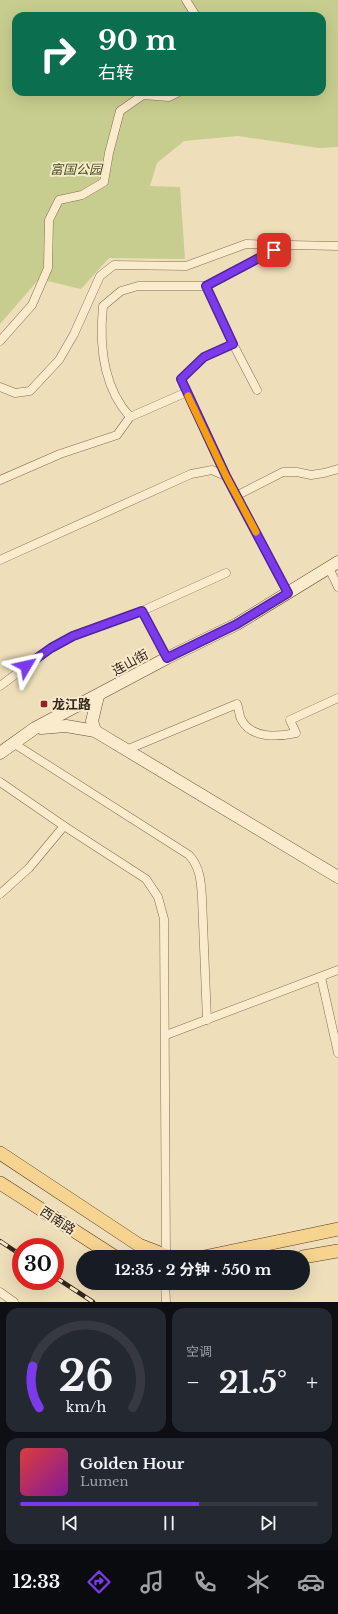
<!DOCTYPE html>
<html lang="zh">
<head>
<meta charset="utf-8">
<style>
	:root { --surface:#171b24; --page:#242831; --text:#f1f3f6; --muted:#9ea1a6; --line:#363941; --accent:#7c3aed }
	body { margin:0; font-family:"Libre Baskerville","Noto Sans SC",serif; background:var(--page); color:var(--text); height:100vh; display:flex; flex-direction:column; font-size:15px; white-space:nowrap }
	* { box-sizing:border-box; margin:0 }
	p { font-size:13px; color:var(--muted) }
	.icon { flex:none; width:22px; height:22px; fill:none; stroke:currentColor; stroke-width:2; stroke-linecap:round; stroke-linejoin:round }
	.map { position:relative; height:1302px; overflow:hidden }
	.sheet { display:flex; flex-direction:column; gap:6px; padding:6px; background:#0d0f14; flex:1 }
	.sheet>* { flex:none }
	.guide { position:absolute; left:12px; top:12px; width:314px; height:84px; border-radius:12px; box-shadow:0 4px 16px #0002; background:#0b6e4f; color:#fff; overflow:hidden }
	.speed { position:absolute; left:12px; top:1238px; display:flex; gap:8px; font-size:20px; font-weight:700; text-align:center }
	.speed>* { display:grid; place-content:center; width:52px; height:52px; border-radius:50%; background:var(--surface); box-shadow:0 4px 16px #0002; line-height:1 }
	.speed .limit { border:6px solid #d22; background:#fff; color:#111 }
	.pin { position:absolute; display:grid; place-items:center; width:34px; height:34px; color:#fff; margin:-17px; border-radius:8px; box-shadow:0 2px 6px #0006 }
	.me { position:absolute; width:44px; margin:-22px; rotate:54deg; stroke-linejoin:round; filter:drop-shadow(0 0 3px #0008) }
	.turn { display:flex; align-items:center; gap:14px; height:84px; padding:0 20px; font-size:18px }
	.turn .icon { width:52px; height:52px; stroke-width:2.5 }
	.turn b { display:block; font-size:28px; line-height:34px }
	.big { font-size:30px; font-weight:700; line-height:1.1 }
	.sheet .tile { flex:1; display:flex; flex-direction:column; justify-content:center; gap:6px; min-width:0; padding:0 14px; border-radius:12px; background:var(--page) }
	.sheet .dial { align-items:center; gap:0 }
	.dial svg { height:104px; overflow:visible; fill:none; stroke:var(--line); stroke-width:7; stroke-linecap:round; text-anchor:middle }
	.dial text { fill:var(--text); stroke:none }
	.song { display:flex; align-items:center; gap:12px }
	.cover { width:48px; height:48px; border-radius:6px; background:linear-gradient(135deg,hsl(0 70% 55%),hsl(290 70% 35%)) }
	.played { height:4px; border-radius:2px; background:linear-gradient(90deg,var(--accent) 60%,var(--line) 60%) }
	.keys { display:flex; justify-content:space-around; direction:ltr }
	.heat { display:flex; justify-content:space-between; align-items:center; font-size:22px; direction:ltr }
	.sheet .tiles { flex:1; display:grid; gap:6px; grid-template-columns:1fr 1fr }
	.tile:last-child { grid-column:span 2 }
	.trip { position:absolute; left:76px; top:1250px; width:234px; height:40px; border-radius:20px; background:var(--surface); box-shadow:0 4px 16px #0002; font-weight:700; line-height:40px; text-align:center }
	.tabs { display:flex; height:64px; justify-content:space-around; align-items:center; background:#090b0e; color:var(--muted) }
	.tabs .icon { width:28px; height:28px }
	.tabs .selected { color:var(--accent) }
	.tabs b { font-size:18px; color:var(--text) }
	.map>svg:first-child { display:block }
	.green { fill:#c7cd8e; fill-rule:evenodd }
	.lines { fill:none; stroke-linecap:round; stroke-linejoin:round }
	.street-casing { stroke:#866d54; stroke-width:9 }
	.secondary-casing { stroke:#674e37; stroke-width:13 }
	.primary-casing { stroke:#533b29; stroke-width:14 }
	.street { stroke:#faebcd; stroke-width:8 }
	.secondary { stroke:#faebcd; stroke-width:12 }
	.primary { stroke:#f6d38e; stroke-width:13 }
	.rail-casing { stroke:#34261a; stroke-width:4.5 }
	.rail { stroke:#f6e8c9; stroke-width:3; stroke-dasharray:9; stroke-linecap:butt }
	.route-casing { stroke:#51269a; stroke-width:10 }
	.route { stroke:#7c3aed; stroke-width:7 }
	.slow { stroke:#f59e0b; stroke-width:7 }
	.poi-dot { fill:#972226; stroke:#f6e8c9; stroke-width:1.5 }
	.labels { text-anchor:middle; stroke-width:4; stroke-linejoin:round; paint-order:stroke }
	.park-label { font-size:13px; font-style:italic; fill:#46511f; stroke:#f6e8c9 }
	.street-label { font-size:13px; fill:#34261a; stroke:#f6e8c9 }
	.poi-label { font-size:13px; font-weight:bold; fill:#34261a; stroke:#f6e8c9; text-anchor:start }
</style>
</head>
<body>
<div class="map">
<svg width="338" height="1302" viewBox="0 0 338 1302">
	<rect width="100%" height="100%" fill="#efdeba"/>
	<path class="green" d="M0 0H338V147L319 148 238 136 184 141 157 163 150 186 180 187 185 259 109 258 81 289 39 279 0 324ZM16 16H322V92H16Z"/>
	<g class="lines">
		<g class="street-casing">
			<g id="street">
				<polyline points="186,0 196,16"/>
				<polyline points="0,341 32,305 48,268 49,220 59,200 82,195 104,182 109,153 120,111 143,95 169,97 179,92"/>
				<polyline points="0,387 15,393 30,391 59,360 74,334 100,276 114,265 186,266 246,244 338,246"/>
				<polyline points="257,390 233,344 206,286 285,244"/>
				<path d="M130 417C103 387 99 345 103 306L121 291 138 286H206"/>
				<polyline points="226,476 181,379 204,357 233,344"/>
				<polyline points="0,480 60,454 117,435 130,417 187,392"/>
				<polyline points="236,496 283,472 297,472 311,475 324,473 338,469"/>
				<polyline points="0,560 191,474 212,470 226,476 288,593"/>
				<polyline points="329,568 338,587"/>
				<polyline points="142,611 167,658"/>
				<polyline points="0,686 51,648 73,636 142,611 226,573"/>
				<path d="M13 743 189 855C200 867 201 881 202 898L207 1020"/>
				<path d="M126 750 237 704C239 709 239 715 241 719 251 739 278 737 296 733L290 720 338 698"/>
				<polyline points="0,782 64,826 146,879 158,897 164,919 166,1257"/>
				<polyline points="0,894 29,868 64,826"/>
				<polyline points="321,977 338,1053"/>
				<polyline points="166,1035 338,970"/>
				<polyline points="165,1283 166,1302"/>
				<polyline points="0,1292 14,1302"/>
			</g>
		</g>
		<g class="secondary-casing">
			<g id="secondary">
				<polyline points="41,728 66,726 95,731 338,877"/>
				<polyline points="95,731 92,721 98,696"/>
				<polyline points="0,753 35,728 167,658 237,624 338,562"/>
			</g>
		</g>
		<g class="primary-casing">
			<g id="primary">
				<polyline points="0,1153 139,1245 170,1257"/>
				<polyline points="0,1183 115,1257"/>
				<polyline points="204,1257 338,1229"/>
				<polyline points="303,1257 338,1251"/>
			</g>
		</g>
		<use href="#street" class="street"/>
		<use href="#secondary" class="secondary"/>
		<use href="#primary" class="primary"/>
		<g class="rail-casing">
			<g id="rail">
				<polyline points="0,1241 21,1255"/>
				<polyline points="55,1277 93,1302"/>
			</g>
		</g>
		<use href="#rail" class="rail"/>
	</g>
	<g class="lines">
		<g class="route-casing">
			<polyline id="route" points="26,666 51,648 73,636 142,611 167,658 237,624 288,593 226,476 181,379 204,357 233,344 206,286 274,250"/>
		</g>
		<use href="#route" class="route"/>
		<polyline class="slow" points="188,396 226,476 256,532"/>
	</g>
	<rect class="poi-dot" x="40" y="700" width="8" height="8" rx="2"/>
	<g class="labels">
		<g class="park-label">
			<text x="76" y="174">富国公园</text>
		</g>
		<g class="street-label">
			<text transform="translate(130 662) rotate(-29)" y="5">连山街</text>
			<text transform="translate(58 1220) rotate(33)" y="5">西南路</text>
		</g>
		<g class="poi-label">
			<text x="52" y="709">龙江路</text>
		</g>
	</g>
</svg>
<div class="speed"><div class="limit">30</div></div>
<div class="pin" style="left:274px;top:250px;background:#d93025"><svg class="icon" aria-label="arrive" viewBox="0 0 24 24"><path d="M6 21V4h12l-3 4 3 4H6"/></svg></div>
<svg class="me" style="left:26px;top:666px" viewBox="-20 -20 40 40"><path d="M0-17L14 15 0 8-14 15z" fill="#7c3aed" stroke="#fff" stroke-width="4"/></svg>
<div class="trip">12:35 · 2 分钟 · 550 m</div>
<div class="guide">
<div class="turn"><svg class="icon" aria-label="right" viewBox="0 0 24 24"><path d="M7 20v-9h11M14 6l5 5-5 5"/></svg><div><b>90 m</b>右转</div></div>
</div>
</div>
<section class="sheet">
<div class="tiles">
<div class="tile dial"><svg viewBox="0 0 100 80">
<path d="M14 69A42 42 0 1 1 86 69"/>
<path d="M14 69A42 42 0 0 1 9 37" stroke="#7c3aed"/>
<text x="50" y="56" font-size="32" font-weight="700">26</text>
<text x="50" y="72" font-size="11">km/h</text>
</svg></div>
<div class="tile"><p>空调</p>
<div class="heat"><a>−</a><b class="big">21.5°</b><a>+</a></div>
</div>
<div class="tile">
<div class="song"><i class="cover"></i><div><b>Golden Hour</b><p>Lumen</p></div></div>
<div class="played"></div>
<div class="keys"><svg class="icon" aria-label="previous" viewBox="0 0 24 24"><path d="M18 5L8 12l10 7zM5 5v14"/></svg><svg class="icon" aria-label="pause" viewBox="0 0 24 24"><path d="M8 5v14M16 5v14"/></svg><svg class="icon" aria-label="next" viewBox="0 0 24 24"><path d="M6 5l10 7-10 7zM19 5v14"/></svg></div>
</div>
</div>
</section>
<nav class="tabs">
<b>12:33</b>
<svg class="icon selected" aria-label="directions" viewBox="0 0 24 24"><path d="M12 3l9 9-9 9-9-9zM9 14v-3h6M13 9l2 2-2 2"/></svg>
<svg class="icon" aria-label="music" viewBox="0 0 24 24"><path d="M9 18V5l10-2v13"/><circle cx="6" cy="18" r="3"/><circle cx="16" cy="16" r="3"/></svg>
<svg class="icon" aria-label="phone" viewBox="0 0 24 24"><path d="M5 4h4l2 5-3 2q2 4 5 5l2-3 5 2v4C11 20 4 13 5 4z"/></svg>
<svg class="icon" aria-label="climate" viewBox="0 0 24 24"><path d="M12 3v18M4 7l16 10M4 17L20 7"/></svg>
<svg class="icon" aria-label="car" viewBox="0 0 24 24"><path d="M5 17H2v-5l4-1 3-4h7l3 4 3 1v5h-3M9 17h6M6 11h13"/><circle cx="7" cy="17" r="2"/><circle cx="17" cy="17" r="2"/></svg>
</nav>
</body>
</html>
